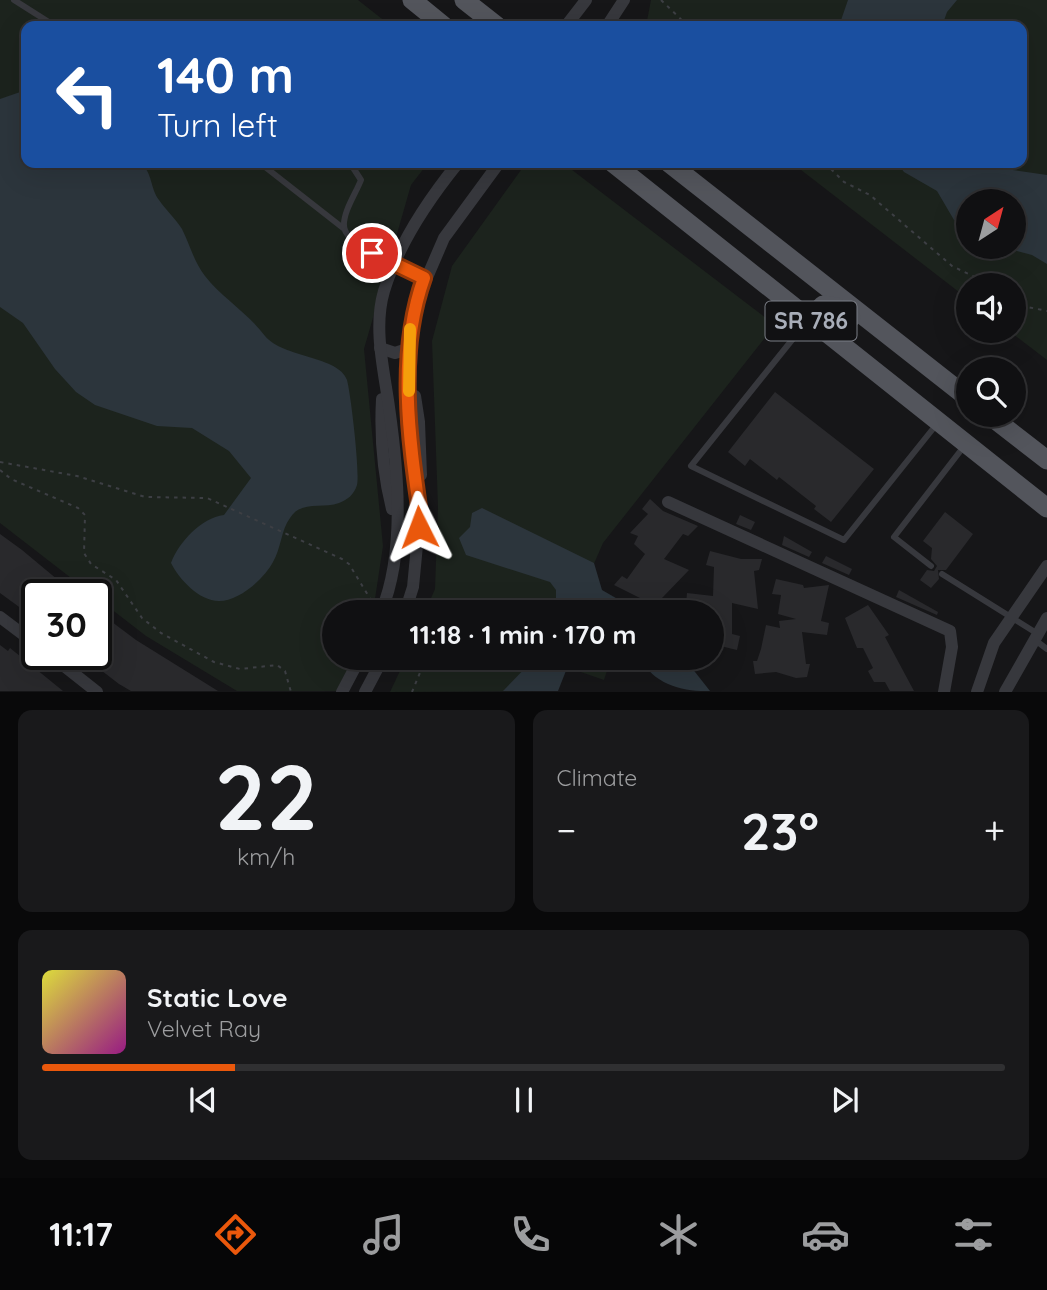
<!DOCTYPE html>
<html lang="en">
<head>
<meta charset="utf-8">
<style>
	:root { --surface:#101012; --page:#19191b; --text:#f1f3f6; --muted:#9c9d9f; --line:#303032; --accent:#ea580c }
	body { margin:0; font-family:Quicksand,sans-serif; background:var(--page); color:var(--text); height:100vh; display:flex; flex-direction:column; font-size:26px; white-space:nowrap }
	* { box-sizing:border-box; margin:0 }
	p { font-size:23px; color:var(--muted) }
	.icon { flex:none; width:38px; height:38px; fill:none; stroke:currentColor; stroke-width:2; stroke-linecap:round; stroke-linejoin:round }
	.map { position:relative; height:692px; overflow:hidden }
	.sheet { display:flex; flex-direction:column; gap:18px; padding:18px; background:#09090a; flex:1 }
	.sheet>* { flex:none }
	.guide { position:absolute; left:21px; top:21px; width:1006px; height:147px; border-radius:14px; box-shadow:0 7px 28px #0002,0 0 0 2px var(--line); background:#1a4fa0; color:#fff; overflow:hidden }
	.needle { width:46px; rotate:36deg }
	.controls { position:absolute; left:956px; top:189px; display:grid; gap:14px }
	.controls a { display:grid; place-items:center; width:70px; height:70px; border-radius:50%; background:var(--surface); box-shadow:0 7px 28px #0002,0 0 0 2px var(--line); font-size:35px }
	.speed { position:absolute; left:21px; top:579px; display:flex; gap:14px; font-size:35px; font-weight:700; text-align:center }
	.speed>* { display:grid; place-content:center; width:91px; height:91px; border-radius:50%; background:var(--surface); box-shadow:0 7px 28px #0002,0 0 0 2px var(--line); line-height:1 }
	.speed .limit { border:4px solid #111; border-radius:10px; background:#fff; color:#111 }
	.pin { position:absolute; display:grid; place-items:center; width:60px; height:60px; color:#fff; margin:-30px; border:4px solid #fff; border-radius:50%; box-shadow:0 2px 7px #0007 }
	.me { position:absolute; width:77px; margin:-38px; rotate:357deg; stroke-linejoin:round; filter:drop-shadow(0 0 5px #0008) }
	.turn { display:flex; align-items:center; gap:24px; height:147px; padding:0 21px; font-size:32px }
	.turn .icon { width:91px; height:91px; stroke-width:2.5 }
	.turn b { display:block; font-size:49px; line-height:60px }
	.big { font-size:52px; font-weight:800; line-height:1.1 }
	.sheet .card { flex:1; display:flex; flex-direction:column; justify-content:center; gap:10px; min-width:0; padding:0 24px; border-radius:14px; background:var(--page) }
	.sheet .dial { align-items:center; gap:0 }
	.dial b { font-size:91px; line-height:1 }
	.song { display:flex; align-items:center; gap:21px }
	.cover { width:84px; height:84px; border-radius:10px; background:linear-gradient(135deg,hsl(60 70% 55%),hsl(310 70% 35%)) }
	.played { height:7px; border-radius:4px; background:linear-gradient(90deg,var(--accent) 20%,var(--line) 20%) }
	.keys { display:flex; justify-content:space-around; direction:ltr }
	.heat { display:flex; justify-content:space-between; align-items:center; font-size:38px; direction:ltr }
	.sheet .tiles { flex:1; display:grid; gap:18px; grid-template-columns:1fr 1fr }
	.card:last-child { grid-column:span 2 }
	.trip { position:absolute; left:322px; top:600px; width:402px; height:70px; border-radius:35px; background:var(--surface); box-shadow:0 7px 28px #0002,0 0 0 2px var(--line); font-weight:800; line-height:70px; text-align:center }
	.tab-bar { display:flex; height:112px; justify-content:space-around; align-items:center; background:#060607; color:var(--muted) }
	.tab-bar .icon { width:49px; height:49px }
	.tab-bar .selected { color:var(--accent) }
	.tab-bar b { font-size:32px; color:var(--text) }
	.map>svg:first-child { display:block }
	.green { fill:#1c231d; fill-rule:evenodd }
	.water { fill:#2c353c }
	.building { fill:#29292c }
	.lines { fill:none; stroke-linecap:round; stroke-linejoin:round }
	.path { stroke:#3d3f44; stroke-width:2; stroke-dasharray:3.5 5; stroke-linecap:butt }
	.service { stroke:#37383d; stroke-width:6 }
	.minor { stroke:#37383d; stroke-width:12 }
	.primary { stroke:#53555c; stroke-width:19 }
	.route-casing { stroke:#983908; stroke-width:18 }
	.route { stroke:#ea580c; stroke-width:12 }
	.slow { stroke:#f59e0b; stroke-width:12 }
	.labels { text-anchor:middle; stroke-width:7; stroke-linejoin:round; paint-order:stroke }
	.shield { fill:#111113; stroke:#7b7e86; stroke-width:2 }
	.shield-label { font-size:23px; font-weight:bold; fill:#a8adb8 }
</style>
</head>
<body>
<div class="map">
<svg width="1047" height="692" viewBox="0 0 1047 692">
	<rect width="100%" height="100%" fill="#161618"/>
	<g class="green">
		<polygon points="0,0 358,0 391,26 26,26 26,163 428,163 411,185 364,349 383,546 373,612 334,612 334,658 354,658 336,691 237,691 146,636 0,523"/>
		<path d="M651 0H1047V360L1009 331H1013V285H968V299L792 163H1022V26H646ZM968 201H1013V247H968Z"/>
		<polygon points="526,163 563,163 775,325 603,543 573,612 425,612 435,589 438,507 432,341 452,266"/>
		<polygon points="406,658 553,658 538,691 390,692"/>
		<polygon points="579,658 611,658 604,680 575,670"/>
	</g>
	<g class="water">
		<polygon points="848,0 957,0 947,12 942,26 839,26"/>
		<path d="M26 90V163H141C153 174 150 188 159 200 166 210 175 218 182 229 190 245 194 262 205 276 222 298 247 312 265 336 283 358 339 356 347 380 351 395 360 473 357 485 354 495 347 500 339 503 322 509 301 500 290 518 281 530 281 549 273 562 264 579 239 601 219 601 199 601 179 579 171 563 179 542 201 518 224 515L251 478 229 451 192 428 157 426 95 405 76 392 55 369 23 323 0 307V99Z"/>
		<polygon points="897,163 992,163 999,168 1047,175 1047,264 1032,255 1002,247 1013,247 1013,201 968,201 968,222 954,220 937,191 904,172"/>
		<polygon points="482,508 594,563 602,590 640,612 610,612 597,604 587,612 556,612 556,590 550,582 466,555 459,538 470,527 472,513"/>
		<polygon points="535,658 571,658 558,691 503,691"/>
		<path d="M641 658H684L710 691C684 692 653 685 641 658Z"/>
	</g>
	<g class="building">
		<polygon points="775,392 874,469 831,522 814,509 816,506 779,477 777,480 750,459 745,466 728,452"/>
		<polygon points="650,499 663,511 698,526 688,536 683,534 664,559 689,570 662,598 666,603 662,612 650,609 652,604 614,585 622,576 627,579 645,554 634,544 638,536 630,533 648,514 642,509"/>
		<polygon points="945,512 973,534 946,570 938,570 939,579 931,588 920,580 927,570 934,571 937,566 931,559 932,548 923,541"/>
		<polygon points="740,515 755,522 751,530 736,524"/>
		<polygon points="0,534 22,550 76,595 37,595 37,620 0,593"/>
		<polygon points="784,536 812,552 809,557 782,545"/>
		<polygon points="710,551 741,559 762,559 759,570 754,571 758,609 732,603 732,634 740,636 737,650 712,644 712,612 692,612 694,606 686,605 687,593 713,596 714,567 706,565"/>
		<polygon points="826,556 852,569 849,575 822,563"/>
		<polygon points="776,579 803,585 804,588 829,585 821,621 829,623 827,635 802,632 806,664 810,664 807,677 796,678 776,672 755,674 753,661 757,661 761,649 766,625 780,628 779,621 796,619 778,614 781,595 772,594"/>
		<polygon points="899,590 938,612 937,615 896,597"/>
		<polygon points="868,605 889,635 885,637 914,691 890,691 885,682 874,682 868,671 873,668 863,648 857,648 845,618"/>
		<polygon points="96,610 136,640 218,691 131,691 119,684 80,654 96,654"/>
		<polygon points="0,645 8,651 10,648 63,691 0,691"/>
	</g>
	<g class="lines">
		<g class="path">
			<polyline points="661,0 688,26"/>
			<polyline points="825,163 844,182 870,195 952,266 991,285"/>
			<polyline points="1013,304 1047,311"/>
			<polyline points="0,462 77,476 145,497 207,498 342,559 349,564 371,600"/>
			<polyline points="0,470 11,479 78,508 85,515 84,553 91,564 116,580 142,618 161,633 214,662 240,669 277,665 285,671 291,692"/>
			<polyline points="427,612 439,612"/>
			<polyline points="412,692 426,658"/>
		</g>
		<g class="service">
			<polyline points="14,0 55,26"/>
			<polyline points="260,163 343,228"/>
			<path d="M350 163 361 180C356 193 343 212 344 226 345 247 406 270 424 278"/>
			<polyline points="808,320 691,466 844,540 936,425"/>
			<polyline points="931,566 894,537 965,445"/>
			<polyline points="942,574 1038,634"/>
			<polyline points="1035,640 1047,649"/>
		</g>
		<g class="minor">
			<polyline points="566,26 586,0"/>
			<polyline points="607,26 624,0"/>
			<polyline points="380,348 395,353 410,348"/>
			<polyline points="415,396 419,422 421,475"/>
			<path d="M382 399C380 436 383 473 392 509"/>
			<polyline points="668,502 950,631 952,647 944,692"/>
			<path d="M381 612C406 552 398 470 389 407 384 370 373 328 384 291 398 245 428 200 458 163"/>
			<polyline points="405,612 413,587 420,514 409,424 413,310 444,238 499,163"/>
			<polyline points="0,617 37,645"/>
			<polyline points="49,654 97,692"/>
			<polyline points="342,692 360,658"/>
			<polyline points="365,692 383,658"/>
			<polyline points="977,692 994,643 1047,566"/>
			<polyline points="1005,692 1047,618"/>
		</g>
		<g class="primary">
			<polyline points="412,0 444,26"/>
			<polyline points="464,0 497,26"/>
			<polyline points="613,163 1047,508"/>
			<polyline points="669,163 968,398"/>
			<polyline points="809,319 823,305 836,307 851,318"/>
			<polyline points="989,415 1047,460"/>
		</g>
	</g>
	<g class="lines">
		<g class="route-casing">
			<path id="route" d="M372 253 424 278C397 353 409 437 420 514L419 527"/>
		</g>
		<use href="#route" class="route"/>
		<polyline class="slow" points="409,391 410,329"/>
	</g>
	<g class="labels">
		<rect class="shield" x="765.5" y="301.5" width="91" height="39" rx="5"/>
		<g class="shield-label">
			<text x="811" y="329">SR 786</text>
		</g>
	</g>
</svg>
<div class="controls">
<a><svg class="needle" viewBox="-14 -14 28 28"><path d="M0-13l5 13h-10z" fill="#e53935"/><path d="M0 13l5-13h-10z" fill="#9c9d9f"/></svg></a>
<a><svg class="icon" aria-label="sound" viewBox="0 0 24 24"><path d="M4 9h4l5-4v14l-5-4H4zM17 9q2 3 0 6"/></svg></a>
<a><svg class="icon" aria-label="search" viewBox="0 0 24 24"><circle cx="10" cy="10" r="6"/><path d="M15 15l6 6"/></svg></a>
</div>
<div class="speed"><div class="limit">30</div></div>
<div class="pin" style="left:372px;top:253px;background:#d93025"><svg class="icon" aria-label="arrive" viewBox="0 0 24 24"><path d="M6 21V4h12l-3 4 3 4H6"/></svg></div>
<svg class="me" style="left:419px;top:527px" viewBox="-20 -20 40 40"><path d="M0-17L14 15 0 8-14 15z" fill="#ea580c" stroke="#fff" stroke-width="4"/></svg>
<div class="trip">11:18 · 1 min · 170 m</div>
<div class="guide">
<div class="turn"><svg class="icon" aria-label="left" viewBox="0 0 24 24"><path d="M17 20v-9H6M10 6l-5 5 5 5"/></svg><div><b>140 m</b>Turn left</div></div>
</div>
</div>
<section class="sheet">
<div class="tiles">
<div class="card dial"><b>22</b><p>km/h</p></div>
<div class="card"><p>Climate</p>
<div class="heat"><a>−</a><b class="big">23°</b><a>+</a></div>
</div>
<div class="card">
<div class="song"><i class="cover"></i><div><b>Static Love</b><p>Velvet Ray</p></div></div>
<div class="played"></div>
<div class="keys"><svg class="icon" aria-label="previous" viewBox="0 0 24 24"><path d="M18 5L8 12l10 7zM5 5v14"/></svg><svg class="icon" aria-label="pause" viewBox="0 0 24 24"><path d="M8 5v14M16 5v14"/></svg><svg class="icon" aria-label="next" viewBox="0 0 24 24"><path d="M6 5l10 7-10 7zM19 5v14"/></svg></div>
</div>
</div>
</section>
<nav class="tab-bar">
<b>11:17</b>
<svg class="icon selected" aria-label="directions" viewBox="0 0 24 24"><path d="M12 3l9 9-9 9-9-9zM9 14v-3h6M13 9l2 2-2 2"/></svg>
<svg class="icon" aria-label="music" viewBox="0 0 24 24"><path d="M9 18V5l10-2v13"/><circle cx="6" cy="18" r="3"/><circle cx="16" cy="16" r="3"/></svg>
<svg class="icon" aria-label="phone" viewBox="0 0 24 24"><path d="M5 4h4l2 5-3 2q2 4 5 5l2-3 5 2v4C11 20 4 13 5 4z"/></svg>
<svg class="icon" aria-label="climate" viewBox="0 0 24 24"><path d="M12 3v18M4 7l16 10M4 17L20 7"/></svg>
<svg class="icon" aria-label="car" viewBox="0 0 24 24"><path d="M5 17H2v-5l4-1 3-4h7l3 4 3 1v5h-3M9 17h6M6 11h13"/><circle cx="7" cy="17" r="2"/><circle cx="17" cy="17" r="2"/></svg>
<svg class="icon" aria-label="filters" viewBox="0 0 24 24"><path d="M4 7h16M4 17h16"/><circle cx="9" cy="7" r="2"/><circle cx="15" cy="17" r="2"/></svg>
</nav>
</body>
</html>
